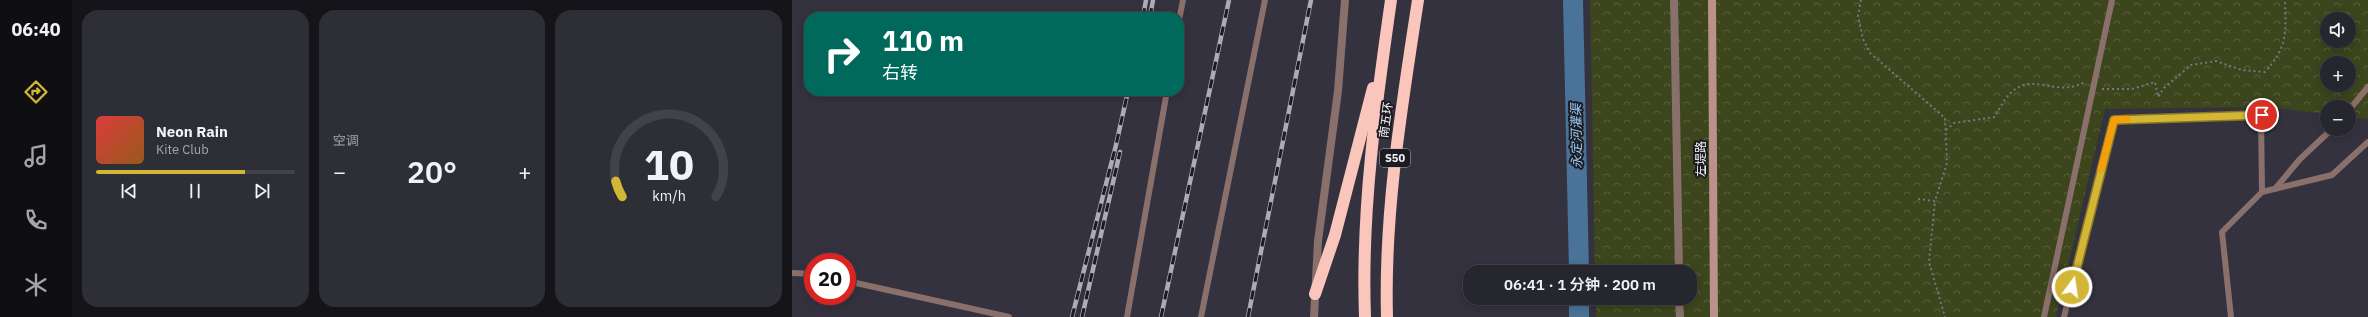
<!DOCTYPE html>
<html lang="zh">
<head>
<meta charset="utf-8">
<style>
	:root { --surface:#26262e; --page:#2e2e36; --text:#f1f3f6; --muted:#a4a5aa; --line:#42434a; --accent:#d3b635 }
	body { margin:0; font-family:"IBM Plex Sans","Noto Sans SC",sans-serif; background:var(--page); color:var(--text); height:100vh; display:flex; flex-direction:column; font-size:15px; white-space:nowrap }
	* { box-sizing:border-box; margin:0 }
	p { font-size:13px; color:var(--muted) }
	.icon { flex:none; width:22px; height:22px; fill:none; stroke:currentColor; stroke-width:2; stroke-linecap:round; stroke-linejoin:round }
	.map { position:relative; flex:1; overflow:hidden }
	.details { display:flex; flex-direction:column; gap:10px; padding:10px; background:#151519; width:720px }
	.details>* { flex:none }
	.hud { position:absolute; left:12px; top:12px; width:380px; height:84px; border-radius:16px; box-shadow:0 2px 10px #0003,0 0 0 1px var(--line); background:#00695c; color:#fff; overflow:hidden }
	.tools { position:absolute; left:1528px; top:12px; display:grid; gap:8px }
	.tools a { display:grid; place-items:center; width:36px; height:36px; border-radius:50%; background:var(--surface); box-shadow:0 2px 10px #0003,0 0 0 1px var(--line); font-size:20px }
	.speed { position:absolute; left:12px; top:253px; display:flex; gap:8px; font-size:20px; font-weight:700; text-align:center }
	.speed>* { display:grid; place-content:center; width:52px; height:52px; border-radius:50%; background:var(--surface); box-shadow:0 2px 10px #0003,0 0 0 1px var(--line); line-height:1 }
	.speed .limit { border:6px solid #d22; background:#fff; color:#111 }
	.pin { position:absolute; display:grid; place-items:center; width:34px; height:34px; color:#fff; margin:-17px; border:2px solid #fff; border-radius:50%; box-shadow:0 1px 4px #0007 }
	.me { position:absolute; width:44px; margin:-22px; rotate:14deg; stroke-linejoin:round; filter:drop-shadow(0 0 3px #0008) }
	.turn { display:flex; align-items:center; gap:14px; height:84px; padding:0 12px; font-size:18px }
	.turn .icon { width:52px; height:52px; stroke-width:2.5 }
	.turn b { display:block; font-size:28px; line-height:34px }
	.big { font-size:30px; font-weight:600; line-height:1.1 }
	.details .tile { flex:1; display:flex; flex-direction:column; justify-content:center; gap:6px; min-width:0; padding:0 14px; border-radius:16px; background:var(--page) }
	.details .dial { align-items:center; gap:0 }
	.dial svg { height:104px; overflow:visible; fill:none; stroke:var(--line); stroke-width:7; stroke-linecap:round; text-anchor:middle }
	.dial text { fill:var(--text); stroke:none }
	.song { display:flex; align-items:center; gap:12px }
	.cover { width:48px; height:48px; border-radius:6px; background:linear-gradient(135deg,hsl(0 70% 55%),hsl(30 70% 35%)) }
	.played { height:4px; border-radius:2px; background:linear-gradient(90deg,var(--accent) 75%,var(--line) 75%) }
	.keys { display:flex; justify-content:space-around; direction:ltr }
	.heat { display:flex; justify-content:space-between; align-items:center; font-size:22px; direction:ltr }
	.details .tiles { flex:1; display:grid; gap:10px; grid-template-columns:repeat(3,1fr) }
	.trip { position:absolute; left:671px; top:265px; width:234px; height:40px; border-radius:16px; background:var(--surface); box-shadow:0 2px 10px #0003,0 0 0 1px var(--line); font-weight:600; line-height:40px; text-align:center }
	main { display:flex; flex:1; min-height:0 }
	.dock { display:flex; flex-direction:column; width:72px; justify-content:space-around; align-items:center; background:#0f0f12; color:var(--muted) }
	.dock .icon { width:28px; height:28px }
	.dock .on { color:var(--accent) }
	.dock b { font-size:18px; color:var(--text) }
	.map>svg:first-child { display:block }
	.forest { fill:url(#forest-crowns); fill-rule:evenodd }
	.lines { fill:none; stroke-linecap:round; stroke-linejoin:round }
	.river { stroke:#4a739a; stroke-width:20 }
	.path { stroke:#787781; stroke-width:2; stroke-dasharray:2 3; stroke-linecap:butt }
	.lane { stroke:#8a706b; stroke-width:6 }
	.street { stroke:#8a706b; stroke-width:8 }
	.secondary { stroke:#bb9189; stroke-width:8 }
	.highway { stroke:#fac6bc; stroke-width:12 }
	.rail-casing { stroke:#acacb5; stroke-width:4.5 }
	.rail { stroke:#1b1b20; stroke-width:3; stroke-dasharray:9; stroke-linecap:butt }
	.route-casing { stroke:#897622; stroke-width:10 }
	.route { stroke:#d3b635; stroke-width:7 }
	.slow { stroke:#f59e0b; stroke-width:7 }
	.labels { text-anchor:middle; stroke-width:4; stroke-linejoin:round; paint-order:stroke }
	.shield { fill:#1b1b20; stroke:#b1b1b8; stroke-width:1 }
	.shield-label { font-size:11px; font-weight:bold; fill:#f1f1f9 }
	.street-label { font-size:12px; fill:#f1f1f9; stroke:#1b1b20 }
	.water-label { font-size:13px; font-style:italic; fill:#9bccfc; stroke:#1b1b20 }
</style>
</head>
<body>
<main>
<nav class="dock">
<b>06:40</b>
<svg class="icon on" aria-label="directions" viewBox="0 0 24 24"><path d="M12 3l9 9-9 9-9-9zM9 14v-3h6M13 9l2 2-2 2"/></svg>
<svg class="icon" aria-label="music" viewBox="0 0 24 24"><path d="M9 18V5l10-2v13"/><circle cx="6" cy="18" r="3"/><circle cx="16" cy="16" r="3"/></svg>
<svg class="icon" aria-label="phone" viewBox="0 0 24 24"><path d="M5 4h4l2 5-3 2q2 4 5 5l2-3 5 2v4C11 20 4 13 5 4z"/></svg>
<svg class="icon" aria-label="climate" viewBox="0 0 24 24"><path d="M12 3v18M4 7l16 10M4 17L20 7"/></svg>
</nav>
<section class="details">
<div class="tiles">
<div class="tile">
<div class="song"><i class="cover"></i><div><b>Neon Rain</b><p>Kite Club</p></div></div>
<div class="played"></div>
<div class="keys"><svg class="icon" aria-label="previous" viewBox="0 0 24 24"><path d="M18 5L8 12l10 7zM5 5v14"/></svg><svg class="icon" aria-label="pause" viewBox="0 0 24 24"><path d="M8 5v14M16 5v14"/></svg><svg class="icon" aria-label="next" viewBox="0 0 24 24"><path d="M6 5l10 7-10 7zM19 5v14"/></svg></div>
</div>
<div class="tile"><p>空调</p>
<div class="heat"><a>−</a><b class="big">20°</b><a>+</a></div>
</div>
<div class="tile dial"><svg viewBox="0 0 100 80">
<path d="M14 69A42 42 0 1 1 86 69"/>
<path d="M14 69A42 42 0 0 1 9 57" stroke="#d3b635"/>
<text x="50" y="56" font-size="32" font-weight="700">10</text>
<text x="50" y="72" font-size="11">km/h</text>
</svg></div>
</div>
</section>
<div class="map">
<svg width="1576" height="317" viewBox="0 0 1576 317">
	<defs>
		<pattern id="forest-crowns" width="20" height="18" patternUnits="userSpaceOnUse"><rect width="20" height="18" fill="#3c451c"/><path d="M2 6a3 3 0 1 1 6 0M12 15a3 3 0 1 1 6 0" fill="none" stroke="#59603e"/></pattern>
	</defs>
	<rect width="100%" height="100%" fill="#33323e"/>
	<path class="forest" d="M798 0H1576V119L1557 117V107H1535V114L1477 107 1313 109 1264 317H804V298H898V272H803ZM1535 19H1557V41H1535ZM1535 63H1557V85H1535Z"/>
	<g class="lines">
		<g class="river">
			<polyline points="781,0 787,272"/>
			<polyline points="787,298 787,317"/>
		</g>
		<g class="path">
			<polyline points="1069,0 1066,16 1071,39 1078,53 1153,118 1155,163 1143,201"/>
			<path d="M1310 89H1340L1363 82 1366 97 1372 88 1399 65 1424 61 1450 70 1473 72C1496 47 1494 32 1493 0"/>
			<path d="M1154 130 1162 123 1203 117C1232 56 1256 102 1293 82"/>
			<polyline points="1126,199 1143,201 1137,262 1153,317"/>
		</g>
		<g class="lane">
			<polyline points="387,20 391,0"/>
			<polyline points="1557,110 1576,87"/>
			<polyline points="1483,189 1508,159 1540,129"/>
			<polyline points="1470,192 1540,175 1576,142"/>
			<polyline points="0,273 21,274"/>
			<polyline points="55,281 217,317"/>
			<polyline points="335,317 375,91"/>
			<polyline points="409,317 473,0"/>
			<polyline points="1252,317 1320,0"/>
			<polyline points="1272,317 1322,119 1469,115 1470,192 1430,232 1439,317"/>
		</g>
		<g class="street">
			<polyline points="882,0 887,272"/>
			<polyline points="887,298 888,317"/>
			<polyline points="522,317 526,241 546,91 553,0"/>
		</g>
		<polyline class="secondary" points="920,0 922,317"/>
		<g class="highway">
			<polyline points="523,294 543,235 581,88"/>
			<path d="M573 317C569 211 584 105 599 0"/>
			<path d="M595 317C592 211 610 105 626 0"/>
		</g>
		<g class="rail-casing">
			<g id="rail">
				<polyline points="351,17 354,0"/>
				<polyline points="358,17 361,0"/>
				<polyline points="280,317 324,145 336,91"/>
				<polyline points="290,317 328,152"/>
				<polyline points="369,317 437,0"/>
				<polyline points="456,317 519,0"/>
			</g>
		</g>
		<use href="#rail" class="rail"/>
	</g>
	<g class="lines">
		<g class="route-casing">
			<polyline id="route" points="1280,287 1322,120 1470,115"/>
		</g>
		<use href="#route" class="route"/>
		<polyline class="slow" points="1309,169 1322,120 1335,119"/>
	</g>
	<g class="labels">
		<rect class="shield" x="588" y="149" width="30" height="18" rx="3"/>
		<g class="shield-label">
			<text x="603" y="162">S50</text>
		</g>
		<g class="street-label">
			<text transform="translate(594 120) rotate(-82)" y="4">南五环</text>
			<text transform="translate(909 159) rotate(-90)" y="4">左堤路</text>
		</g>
		<g class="water-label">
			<text transform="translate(784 136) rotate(-91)" y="5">永定河灌渠</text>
		</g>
	</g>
</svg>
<div class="tools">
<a><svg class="icon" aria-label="sound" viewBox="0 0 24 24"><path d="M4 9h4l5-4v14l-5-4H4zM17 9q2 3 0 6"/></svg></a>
<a>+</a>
<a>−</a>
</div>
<div class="speed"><div class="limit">20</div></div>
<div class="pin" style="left:1470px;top:115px;background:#d93025"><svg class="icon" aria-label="arrive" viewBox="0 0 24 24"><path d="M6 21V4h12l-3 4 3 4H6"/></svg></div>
<svg class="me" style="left:1280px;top:287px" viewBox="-20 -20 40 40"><circle r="17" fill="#d3b635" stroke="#fff" stroke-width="3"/><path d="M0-11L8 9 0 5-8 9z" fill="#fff"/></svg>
<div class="trip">06:41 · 1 分钟 · 200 m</div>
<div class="hud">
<div class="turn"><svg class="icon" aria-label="right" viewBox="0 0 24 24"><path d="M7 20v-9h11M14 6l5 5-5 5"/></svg><div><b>110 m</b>右转</div></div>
</div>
</div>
</main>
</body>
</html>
